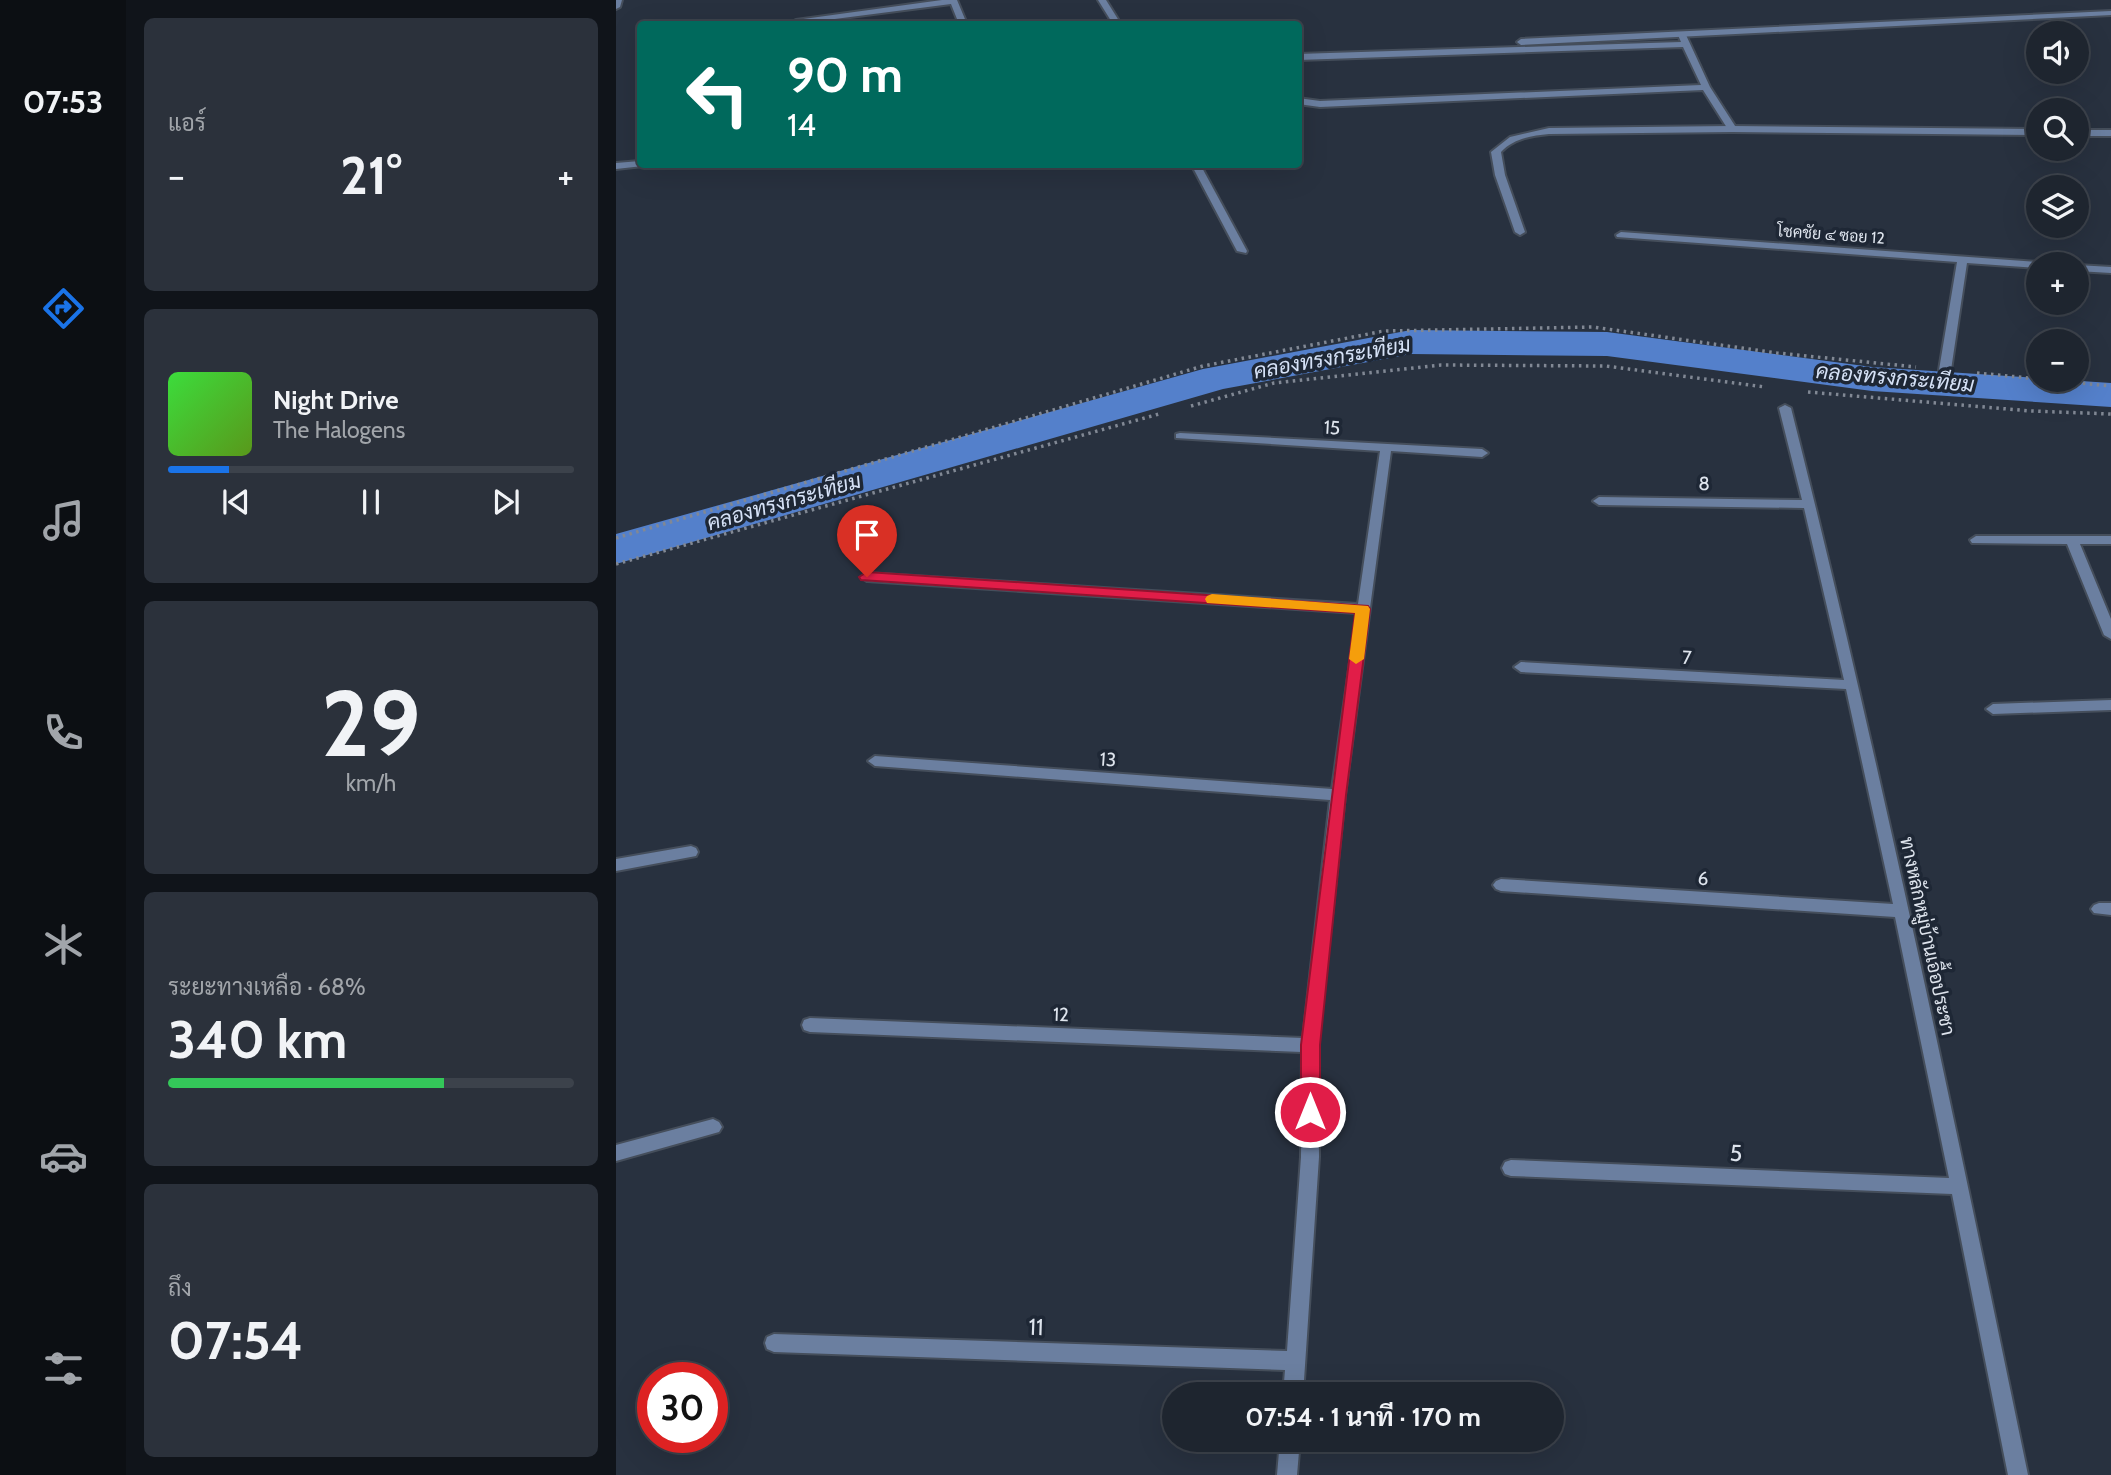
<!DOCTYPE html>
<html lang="th">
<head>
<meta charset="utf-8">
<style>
	:root { --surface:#1e252f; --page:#2b313b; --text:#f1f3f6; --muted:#a1a5aa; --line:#3c424b; --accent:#1a73e8 }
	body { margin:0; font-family:Cabin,Sarabun,sans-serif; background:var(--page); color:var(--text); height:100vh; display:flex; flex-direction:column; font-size:26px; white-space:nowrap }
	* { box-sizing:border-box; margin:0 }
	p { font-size:23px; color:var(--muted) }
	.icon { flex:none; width:38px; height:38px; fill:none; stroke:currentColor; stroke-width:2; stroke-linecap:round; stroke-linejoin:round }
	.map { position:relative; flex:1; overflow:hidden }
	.details { display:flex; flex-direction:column; gap:18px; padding:18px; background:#10141a; width:490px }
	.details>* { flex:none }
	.banner { position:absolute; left:21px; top:21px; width:665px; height:147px; border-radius:7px; box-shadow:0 7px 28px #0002,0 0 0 2px var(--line); background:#00695c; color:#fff; overflow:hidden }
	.controls { position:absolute; left:1410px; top:21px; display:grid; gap:14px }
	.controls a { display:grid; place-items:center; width:63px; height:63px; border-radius:50%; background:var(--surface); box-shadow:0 7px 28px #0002,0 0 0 2px var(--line); font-size:35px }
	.speed { position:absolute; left:21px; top:1362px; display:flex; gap:14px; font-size:35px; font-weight:700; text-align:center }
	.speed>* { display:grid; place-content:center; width:91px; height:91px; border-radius:50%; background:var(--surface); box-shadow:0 7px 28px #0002,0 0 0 2px var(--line); line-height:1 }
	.speed .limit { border:10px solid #d22; background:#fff; color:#111 }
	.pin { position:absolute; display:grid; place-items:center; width:60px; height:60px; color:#fff; margin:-72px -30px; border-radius:50% 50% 50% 0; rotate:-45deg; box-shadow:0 0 7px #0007 }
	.pin .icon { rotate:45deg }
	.me { position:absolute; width:77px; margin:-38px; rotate:0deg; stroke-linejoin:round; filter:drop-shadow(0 0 5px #0008) }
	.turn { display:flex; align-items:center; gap:24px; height:147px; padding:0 35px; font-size:32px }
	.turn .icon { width:91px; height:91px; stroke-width:2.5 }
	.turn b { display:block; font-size:49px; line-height:60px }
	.big { font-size:52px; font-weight:700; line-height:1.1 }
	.details .card { flex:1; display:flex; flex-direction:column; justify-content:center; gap:10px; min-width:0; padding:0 24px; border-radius:10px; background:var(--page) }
	.details .dial { align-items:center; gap:0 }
	.dial b { font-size:91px; line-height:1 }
	.song { display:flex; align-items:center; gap:21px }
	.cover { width:84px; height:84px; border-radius:10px; background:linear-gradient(135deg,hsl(120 70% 55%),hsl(90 70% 35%)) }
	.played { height:7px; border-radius:4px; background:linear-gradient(90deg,var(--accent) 15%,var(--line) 15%) }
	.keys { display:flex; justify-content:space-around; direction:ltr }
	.heat { display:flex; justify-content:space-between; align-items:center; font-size:38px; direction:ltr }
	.charge { height:10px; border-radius:5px; background:linear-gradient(90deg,#34c759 68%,var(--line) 0) }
	.trip { position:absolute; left:546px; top:1382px; width:402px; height:70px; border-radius:35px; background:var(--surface); box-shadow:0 7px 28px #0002,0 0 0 2px var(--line); font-weight:700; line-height:70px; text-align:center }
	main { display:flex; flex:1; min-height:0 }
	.dock { display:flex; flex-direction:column; width:126px; justify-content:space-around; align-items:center; background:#0c0f13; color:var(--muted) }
	.dock .icon { width:49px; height:49px }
	.dock .on { color:var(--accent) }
	.dock b { font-size:32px; color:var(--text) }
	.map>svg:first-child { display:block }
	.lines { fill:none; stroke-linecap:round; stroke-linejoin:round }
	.canal { fill:#5480cb; fill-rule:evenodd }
	.service-casing { stroke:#454e5b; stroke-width:4 }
	.minor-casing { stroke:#454e5b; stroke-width:4 }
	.path { stroke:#818894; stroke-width:3.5; stroke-dasharray:2.5 4.5; stroke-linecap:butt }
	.service { fill:#6b7fa0; fill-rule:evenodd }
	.minor { fill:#6b7fa0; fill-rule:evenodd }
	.route { fill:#e11d48; stroke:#92132f; stroke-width:2 }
	.slow { fill:#f59e0b }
	.labels { text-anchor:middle; stroke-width:7; stroke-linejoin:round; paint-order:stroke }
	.far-street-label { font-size:16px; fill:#dee4ed; stroke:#1e2735 }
	.street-label { font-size:19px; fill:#dee4ed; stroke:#1e2735 }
	.water-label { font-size:21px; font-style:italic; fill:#d5e1f6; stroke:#1e2735 }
	.near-street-label { font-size:23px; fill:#dee4ed; stroke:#1e2735 }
</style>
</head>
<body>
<main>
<nav class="dock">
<b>07:53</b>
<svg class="icon on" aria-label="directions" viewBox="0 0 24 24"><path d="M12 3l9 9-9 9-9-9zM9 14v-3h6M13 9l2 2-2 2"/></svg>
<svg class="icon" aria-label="music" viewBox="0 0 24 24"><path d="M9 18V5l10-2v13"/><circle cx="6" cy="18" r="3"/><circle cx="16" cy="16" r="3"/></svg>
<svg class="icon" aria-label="phone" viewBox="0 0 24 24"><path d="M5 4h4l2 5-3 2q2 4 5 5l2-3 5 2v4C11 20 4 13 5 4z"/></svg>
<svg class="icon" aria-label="climate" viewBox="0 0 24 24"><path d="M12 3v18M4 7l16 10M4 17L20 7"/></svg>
<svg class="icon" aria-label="car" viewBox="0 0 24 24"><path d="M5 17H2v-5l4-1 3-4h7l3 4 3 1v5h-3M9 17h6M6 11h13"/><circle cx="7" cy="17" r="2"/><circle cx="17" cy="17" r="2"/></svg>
<svg class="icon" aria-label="filters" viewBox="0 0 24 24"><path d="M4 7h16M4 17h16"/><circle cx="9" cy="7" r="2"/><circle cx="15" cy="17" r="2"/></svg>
</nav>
<section class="details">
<div class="card"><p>แอร์</p>
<div class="heat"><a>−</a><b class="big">21°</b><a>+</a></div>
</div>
<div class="card">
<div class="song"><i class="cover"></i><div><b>Night Drive</b><p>The Halogens</p></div></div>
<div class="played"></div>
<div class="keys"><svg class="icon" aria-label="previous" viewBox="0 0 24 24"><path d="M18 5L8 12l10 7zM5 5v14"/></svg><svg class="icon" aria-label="pause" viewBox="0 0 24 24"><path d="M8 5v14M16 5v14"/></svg><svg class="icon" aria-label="next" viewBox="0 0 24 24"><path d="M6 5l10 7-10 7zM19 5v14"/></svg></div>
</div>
<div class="card dial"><b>29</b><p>km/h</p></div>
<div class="card"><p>ระยะทางเหลือ · 68%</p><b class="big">340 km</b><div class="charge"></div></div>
<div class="card"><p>ถึง</p><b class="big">07:54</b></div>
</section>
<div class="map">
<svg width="1495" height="1475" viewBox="0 0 1495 1475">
	<rect width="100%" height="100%" fill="#28313f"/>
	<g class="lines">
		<polygon class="canal" points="795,330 991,332 1256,367 1495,383 1495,407 1256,391 991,356 795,354 607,389 0,564 0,534 587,369"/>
		<g class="service-casing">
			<polygon id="service" points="1066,32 1070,35 1094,87 1121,129 1119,131 1113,131 1087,90 704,107 682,104 682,98 704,101 1085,85 1067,47 682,60 682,54 1065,42 1062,35"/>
		</g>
		<g class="minor-casing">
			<g id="minor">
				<polygon points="0,0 6,0 4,7 0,9"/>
				<polygon points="326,0 341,0 351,24 343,24 335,4 180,24 176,22 180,20"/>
				<polygon points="482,0 490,0 505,24 497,24"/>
				<polygon points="1495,11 1495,15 905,45 901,42 905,39"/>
				<path d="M1116 126 1423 129V135L1116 132 933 134C915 136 898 138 885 152L889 175 909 232 904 235 899 232 879 175 875 152 894 137 933 128Z"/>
				<rect x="1461" y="130" width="34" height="6"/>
				<polygon points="24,161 27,166 0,169 0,163"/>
				<polygon points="575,164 584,164 631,251 630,253 621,251"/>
				<polygon points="1005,232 1423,262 1428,264 1423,264 1423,268 1351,263 1335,370 1329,373 1323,370 1341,262 1001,237 1000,235"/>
				<polygon points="1461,265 1495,267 1495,273 1461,271"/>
				<path d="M1169 405 1175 408C1264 761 1338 1118 1412 1475H1392L1336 1194 895 1176 889 1174 886 1168 889 1162 895 1160 1333 1178 1279 917 885 891 880 889 877 885 880 881 885 879 1277 904 1230 689 905 672 898 667 905 662 1228 680 1188 508 983 505 977 501 983 497 1186 500 1163 408Z"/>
				<polygon points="564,433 866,449 872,453 866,457 775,451 729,795 702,1045 703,1157 687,1395 667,1395 669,1370 158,1352 151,1349 149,1343 151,1337 158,1334 671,1351 685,1157 686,1052 194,1032 188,1030 186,1025 188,1020 194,1018 687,1038 714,800 259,766 252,761 259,756 716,789 741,613 251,581 245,577 251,573 742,604 764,451 560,438 560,434"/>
				<polygon points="1360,536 1495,536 1495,544 1464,544 1495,619 1495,639 1488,635 1451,544 1356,543 1354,540"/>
				<polygon points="1495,700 1495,710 1377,714 1370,709 1377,704"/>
				<polygon points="75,846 80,848 82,852 80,856 0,871 0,859"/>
				<polygon points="1483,903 1495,903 1495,915 1478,913 1475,909 1478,905"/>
				<polygon points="97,1119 103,1122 106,1127 103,1132 0,1161 0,1145"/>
				<polygon points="664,1440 684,1440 681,1475 661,1475"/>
			</g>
		</g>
		<g class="path">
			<polyline points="1361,373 1423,379"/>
			<polyline points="1432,380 1495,386"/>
			<polyline points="1192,392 1415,411 1495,414"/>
			<polyline points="575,406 658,383 825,365 990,366 1149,387"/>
			<polyline points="0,538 587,366 768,331 977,327 1161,353 1300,367"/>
			<polyline points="0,564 543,414"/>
		</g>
		<use href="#service" class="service"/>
		<use href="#minor" class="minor"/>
	</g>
	<polygon class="route" points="251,572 752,606 754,609 730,795 704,1045 704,1112 701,1118 694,1120 687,1118 685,1112 685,1045 739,613 245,580 243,577"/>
	<polygon class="slow" points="596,594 752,606 754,609 748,659 740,664 733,659 739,613 591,603 589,599 591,596"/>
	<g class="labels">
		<g class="far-street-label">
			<text transform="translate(1215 234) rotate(4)" y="6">โชคชัย ๔ ซอย 12</text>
		</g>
		<g class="street-label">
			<text transform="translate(716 427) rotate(3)" y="7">15</text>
			<text transform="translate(1088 483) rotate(1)" y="7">8</text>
			<text transform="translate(1071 657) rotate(3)" y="7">7</text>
			<text transform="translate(492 759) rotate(4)" y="7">13</text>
			<text transform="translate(1087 878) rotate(4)" y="7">6</text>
			<text transform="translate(1312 936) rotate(78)" y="7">ทางหลักหมู่บ้านเอื้อประชา</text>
			<text transform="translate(445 1014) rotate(2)" y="7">12</text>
		</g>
		<g class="water-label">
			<text transform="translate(716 358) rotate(-10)" y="7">คลองทรงกระเทียม</text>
			<text transform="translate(1279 378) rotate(5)" y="7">คลองทรงกระเทียม</text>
			<text transform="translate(168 502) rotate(-16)" y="7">คลองทรงกระเทียม</text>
		</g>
		<g class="near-street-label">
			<text transform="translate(1120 1153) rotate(2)" y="8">5</text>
			<text transform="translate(420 1327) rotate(2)" y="8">11</text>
		</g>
	</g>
</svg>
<div class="controls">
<a><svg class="icon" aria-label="sound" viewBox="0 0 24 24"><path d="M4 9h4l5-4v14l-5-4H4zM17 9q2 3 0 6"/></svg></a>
<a><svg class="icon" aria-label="search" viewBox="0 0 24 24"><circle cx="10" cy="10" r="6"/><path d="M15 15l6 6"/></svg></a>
<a><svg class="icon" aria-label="layers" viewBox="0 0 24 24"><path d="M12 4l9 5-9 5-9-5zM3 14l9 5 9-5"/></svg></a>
<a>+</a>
<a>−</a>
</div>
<div class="speed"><div class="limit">30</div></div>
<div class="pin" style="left:251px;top:577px;background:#d93025"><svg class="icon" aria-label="arrive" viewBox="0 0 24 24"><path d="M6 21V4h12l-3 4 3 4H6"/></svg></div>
<svg class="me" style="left:694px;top:1112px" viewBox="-20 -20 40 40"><circle r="17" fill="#e11d48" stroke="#fff" stroke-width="3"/><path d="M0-11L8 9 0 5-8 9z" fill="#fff"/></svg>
<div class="trip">07:54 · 1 นาที · 170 m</div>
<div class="banner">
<div class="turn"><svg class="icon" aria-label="left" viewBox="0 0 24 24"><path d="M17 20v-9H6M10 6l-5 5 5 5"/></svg><div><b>90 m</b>14</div></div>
</div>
</div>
</main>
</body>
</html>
